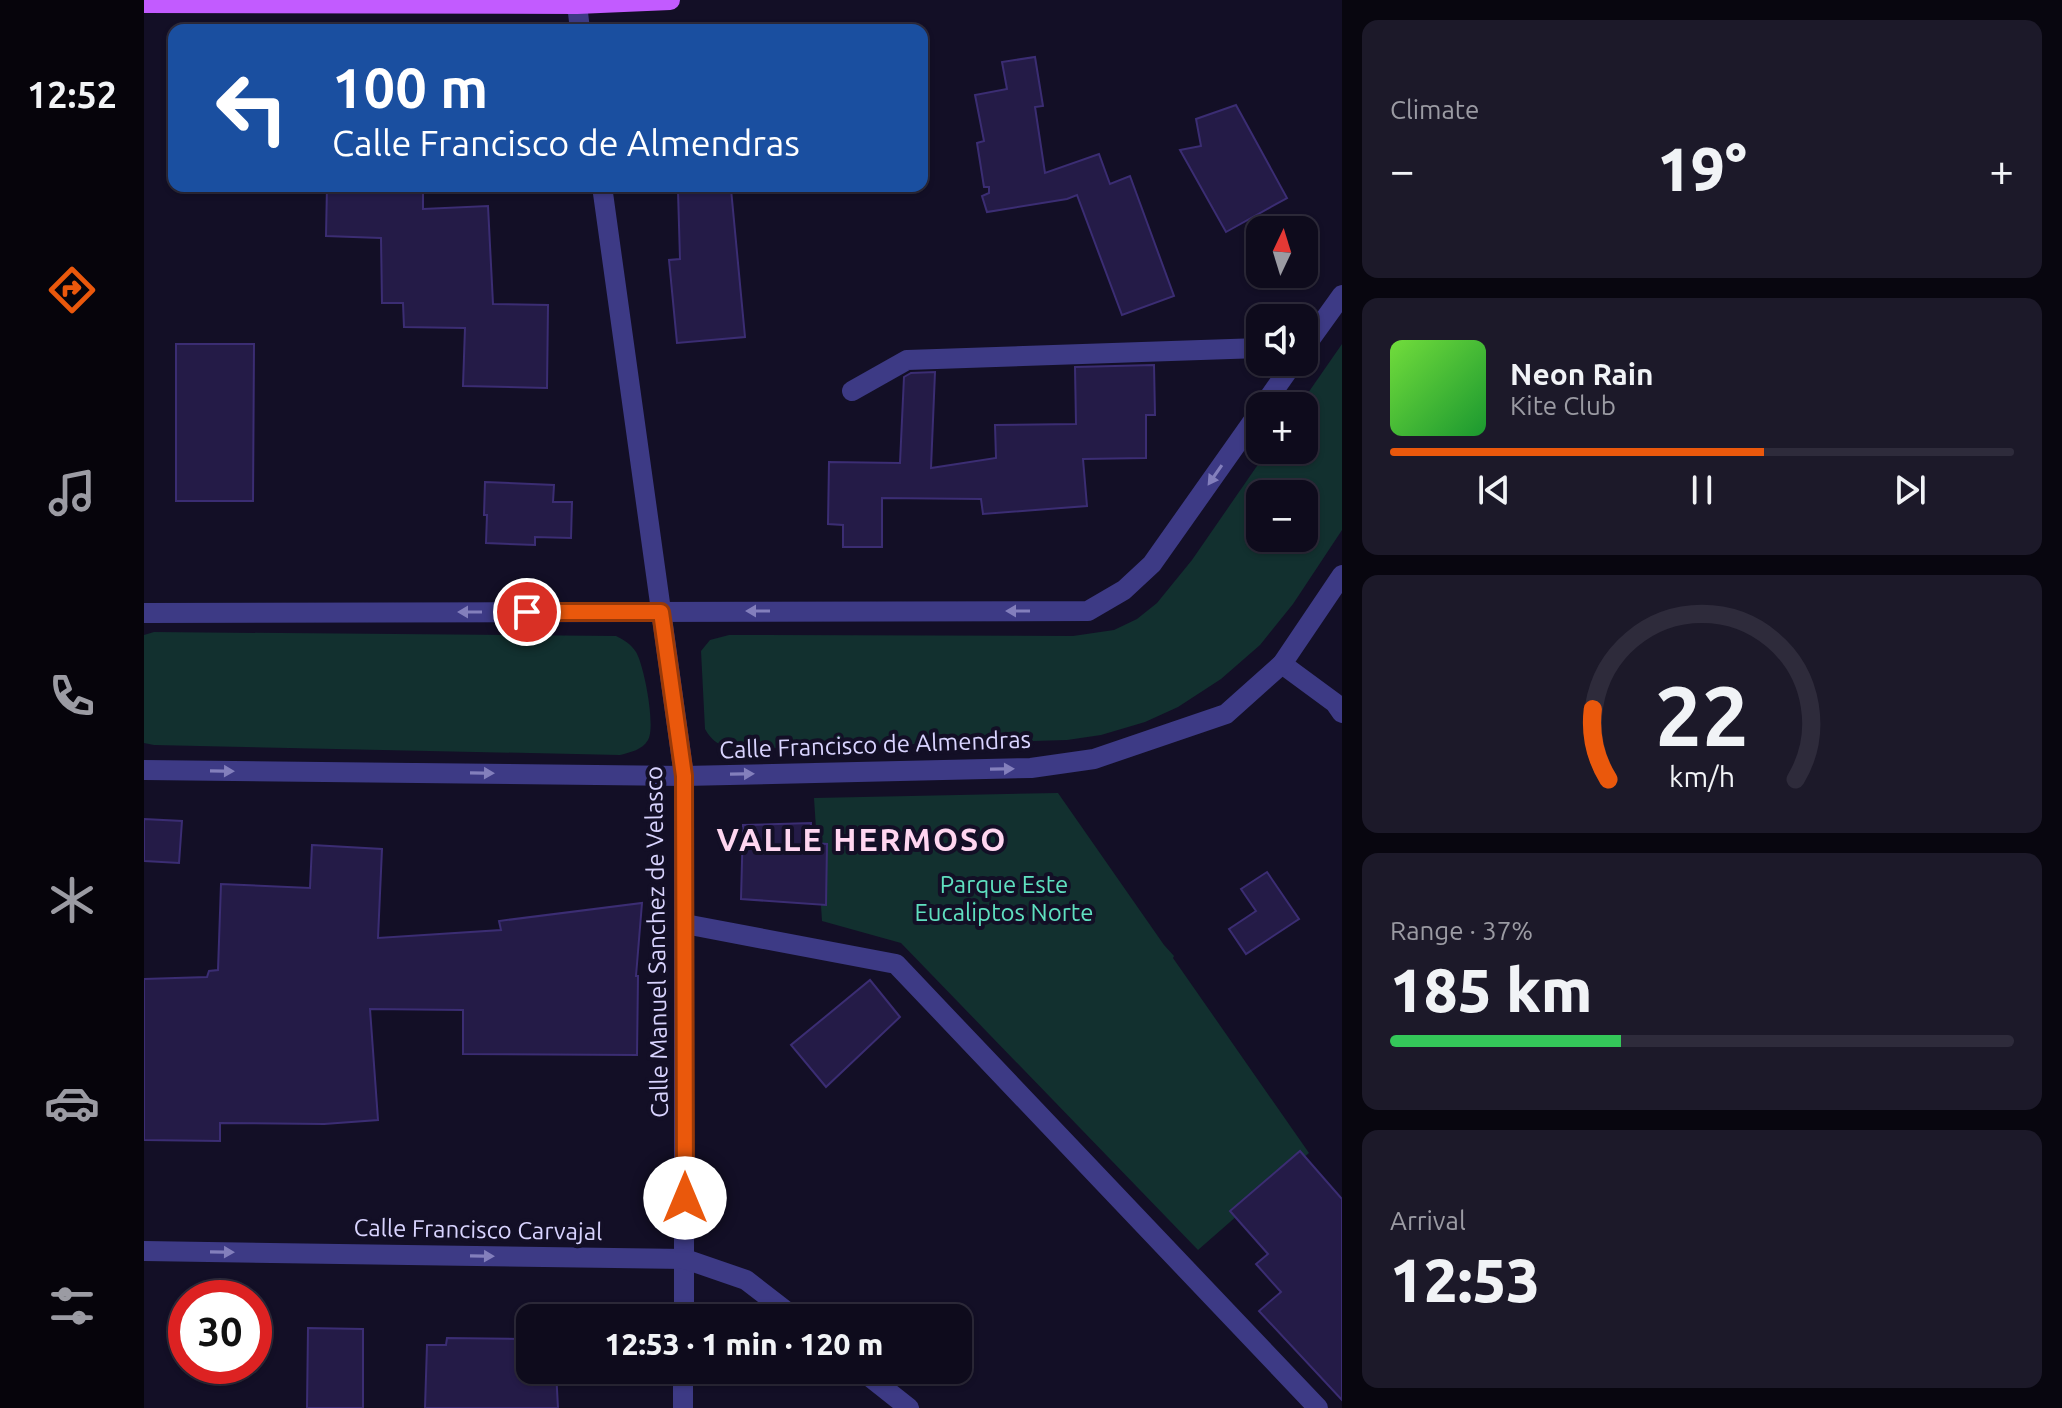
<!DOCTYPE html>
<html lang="en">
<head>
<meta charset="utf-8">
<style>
	:root { --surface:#0e0b1c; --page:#1c1929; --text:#f1f3f6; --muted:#9b9ba3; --line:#2e2b3b; --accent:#ea580c }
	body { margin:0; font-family:Ubuntu,sans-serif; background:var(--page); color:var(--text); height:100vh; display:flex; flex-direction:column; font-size:30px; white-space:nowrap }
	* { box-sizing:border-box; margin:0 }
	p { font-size:26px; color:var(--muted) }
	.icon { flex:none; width:44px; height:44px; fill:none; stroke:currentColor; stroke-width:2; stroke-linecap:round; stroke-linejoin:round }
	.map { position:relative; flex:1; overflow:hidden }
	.drawer { display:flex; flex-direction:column; gap:20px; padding:20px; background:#08060f; width:720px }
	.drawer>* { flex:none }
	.top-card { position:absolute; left:24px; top:24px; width:760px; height:168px; border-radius:16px; box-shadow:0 2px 6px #0004,0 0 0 2px var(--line); background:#1a4fa0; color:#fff; overflow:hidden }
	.needle { width:52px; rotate:4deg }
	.tools { position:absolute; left:1102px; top:216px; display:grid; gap:16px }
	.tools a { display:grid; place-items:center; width:72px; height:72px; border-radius:16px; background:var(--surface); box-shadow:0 2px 6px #0004,0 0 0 2px var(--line); font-size:40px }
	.speed { position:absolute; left:24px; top:1280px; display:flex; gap:16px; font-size:40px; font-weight:700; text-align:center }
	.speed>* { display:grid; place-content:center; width:104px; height:104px; border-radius:50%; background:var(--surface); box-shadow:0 2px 6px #0004,0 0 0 2px var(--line); line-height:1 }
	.speed .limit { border:12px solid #d22; background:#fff; color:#111 }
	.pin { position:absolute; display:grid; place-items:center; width:68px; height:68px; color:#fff; margin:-34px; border:4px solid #fff; border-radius:50%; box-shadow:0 2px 8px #0007 }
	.me { position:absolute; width:88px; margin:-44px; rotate:0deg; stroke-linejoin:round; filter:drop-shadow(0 0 6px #0008) }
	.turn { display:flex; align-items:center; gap:28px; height:168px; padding:0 32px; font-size:36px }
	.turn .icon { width:104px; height:104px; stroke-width:2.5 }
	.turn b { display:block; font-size:56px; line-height:68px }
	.big { font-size:60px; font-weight:800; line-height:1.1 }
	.drawer .card { flex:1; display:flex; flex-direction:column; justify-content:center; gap:12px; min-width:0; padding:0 28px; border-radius:16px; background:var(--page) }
	.drawer .dial { align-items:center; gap:0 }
	.dial svg { height:208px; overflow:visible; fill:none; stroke:var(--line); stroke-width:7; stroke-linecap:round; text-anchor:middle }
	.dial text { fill:var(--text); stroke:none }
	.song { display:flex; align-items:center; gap:24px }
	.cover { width:96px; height:96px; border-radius:12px; background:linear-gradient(135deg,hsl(100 70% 55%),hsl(130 70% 35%)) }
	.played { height:8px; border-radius:4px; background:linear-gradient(90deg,var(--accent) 60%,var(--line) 60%) }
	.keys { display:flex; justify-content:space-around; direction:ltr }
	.heat { display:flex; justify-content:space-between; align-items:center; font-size:44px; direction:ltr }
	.charge { height:12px; border-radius:6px; background:linear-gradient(90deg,#34c759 37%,var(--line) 0) }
	.trip { position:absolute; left:372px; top:1304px; width:456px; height:80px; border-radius:16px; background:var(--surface); box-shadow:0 2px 6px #0004,0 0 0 2px var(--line); font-weight:800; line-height:80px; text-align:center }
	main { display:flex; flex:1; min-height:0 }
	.dock { display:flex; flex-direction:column; width:144px; justify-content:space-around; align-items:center; background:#06040b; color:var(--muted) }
	.dock .icon { width:56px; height:56px }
	.dock .current { color:var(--accent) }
	.dock b { font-size:36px; color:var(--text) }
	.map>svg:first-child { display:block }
	.green { fill:#12302f; fill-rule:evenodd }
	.building { fill:#241b47; stroke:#3b2d73; stroke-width:2 }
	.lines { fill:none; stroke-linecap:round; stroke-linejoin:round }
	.minor { stroke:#3d3a85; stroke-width:20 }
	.major { stroke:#c25bff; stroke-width:20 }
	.oneway { fill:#837fbc }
	.route-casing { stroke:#983908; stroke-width:20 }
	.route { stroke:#ea580c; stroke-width:14 }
	.labels { text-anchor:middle; stroke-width:8; stroke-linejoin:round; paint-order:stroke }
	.street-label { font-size:24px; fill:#d9d4ff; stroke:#130f26 }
	.park-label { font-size:24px; fill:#5fe0c0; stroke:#130f26 }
	.district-label { font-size:32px; font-weight:bold; letter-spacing:2px; fill:#ffd6f0; stroke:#130f26 }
</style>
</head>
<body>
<main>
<nav class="dock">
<b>12:52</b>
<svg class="icon current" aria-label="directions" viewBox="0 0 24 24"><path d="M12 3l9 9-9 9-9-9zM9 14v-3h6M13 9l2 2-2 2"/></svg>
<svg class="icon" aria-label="music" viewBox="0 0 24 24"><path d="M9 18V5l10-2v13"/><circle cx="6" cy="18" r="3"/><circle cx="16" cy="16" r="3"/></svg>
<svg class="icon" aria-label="phone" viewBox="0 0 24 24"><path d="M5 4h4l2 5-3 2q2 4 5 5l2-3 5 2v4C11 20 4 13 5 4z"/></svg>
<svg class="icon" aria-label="climate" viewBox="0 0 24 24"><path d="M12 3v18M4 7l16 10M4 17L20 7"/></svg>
<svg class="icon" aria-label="car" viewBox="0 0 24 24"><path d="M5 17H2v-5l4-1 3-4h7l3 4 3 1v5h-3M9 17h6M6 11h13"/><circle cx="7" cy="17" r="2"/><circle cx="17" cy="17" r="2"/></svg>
<svg class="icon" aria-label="filters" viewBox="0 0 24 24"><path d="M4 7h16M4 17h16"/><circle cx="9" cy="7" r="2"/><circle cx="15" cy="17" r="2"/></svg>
</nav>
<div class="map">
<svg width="1198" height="1408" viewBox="0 0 1198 1408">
	<rect width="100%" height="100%" fill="#130f26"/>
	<g class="green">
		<path d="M1198 344V530L1149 604 1116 645 1077 679 1034 707 1001 722 957 735 923 740 592 749C577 746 569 743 561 729L557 651 566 640 585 635 929 636 970 630 993 619 1013 603 1048 560 1124 450H1160V406H1155ZM1116 494H1160V538H1116Z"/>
		<path d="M10 632 472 636C480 640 487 644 492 652 500 665 512 727 504 740 498 750 487 752 476 755L10 745 0 743V635Z"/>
		<polygon points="914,793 1020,945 1030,956 1029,958 1165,1153 1054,1250 757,943 678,921 670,798"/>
	</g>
	<g class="building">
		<polygon points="891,57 899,106 891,107 901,173 955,154 966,184 986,176 1030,296 978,315 933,195 923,199 843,212 838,196 845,193 845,187 840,187 833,143 840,141 831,95 863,89 858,62"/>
		<polygon points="1092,105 1143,198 1082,232 1036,150 1057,146 1052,119"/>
		<polygon points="183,186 279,186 279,209 344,206 349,304 404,305 403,388 319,386 321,328 260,327 259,303 238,303 237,238 182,236"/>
		<polygon points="587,189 601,337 533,343 525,260 536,259 534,191"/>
		<polygon points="32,344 110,344 109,501 32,501"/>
		<polygon points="1010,365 1011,415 1002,415 1002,458 939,459 943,506 839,514 837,499 738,498 738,547 699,547 699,525 684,524 685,462 756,463 760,377 767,373 791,372 787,468 852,458 851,425 932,424 931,367"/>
		<polygon points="341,482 410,485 409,502 428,502 427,538 391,537 391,545 342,543 343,515 340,515"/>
		<polygon points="0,819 38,821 35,863 0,861"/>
		<polygon points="667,823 666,843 683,844 682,905 597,899 599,825"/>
		<polygon points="168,845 238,849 234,938 357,930 355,921 498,903 492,976 494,976 493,1055 319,1054 319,1010 226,1009 234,1120 180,1124 76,1123 76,1141 0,1140 0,979 63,977 65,971 74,970 77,884 166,888"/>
		<polygon points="1123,872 1155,919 1102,954 1085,929 1112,911 1097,889"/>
		<polygon points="726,980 756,1017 682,1087 647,1045"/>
		<polygon points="1156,1151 1198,1199 1198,1400 1115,1311 1137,1292 1112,1264 1124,1254 1086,1211"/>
		<polygon points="378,1314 409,1314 409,1318 386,1318 386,1370 412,1370 414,1408 281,1408 283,1345 302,1345 303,1338 377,1339"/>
		<polygon points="164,1328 219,1329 219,1408 163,1408"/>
	</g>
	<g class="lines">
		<g class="minor">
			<polyline points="433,4 436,30"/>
			<polyline points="458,186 540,776 540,1318"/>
			<polyline points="1160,348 1198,295"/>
			<polyline points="708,391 763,360 1116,348"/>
			<polyline points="1119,406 1150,362"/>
			<polyline points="0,613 944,611 980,590 1008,564 1116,411"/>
			<polyline points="1138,664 1191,703 1198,713"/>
			<polyline points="0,770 540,776 887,768 950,759 1082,714 1138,664 1198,575"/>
			<polyline points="541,924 752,964 1174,1408"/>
			<polyline points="0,1251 541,1259 602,1280 651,1318"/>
			<polyline points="717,1370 765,1408"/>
			<polyline points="539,1408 539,1370"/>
		</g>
		<polyline class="major" points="0,3 433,4 526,0"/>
	</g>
	<defs><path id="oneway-solid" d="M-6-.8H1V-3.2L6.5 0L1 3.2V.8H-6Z" transform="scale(2)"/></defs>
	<g class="oneway">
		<use href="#oneway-solid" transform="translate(1071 475) rotate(125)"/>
		<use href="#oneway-solid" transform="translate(614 611) rotate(-180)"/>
		<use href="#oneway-solid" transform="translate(874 611) rotate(-180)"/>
		<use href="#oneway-solid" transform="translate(326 612) rotate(180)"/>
		<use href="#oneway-solid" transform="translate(858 769) rotate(-1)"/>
		<use href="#oneway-solid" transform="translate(78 771) rotate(1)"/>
		<use href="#oneway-solid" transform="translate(338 773) rotate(1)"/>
		<use href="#oneway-solid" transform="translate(598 774) rotate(-1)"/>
		<use href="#oneway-solid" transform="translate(78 1252) rotate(1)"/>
		<use href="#oneway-solid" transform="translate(338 1256) rotate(1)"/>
	</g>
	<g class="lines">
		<g class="route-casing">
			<polyline id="route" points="383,612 517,612 540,776 541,1198"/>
		</g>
		<use href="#route" class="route"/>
	</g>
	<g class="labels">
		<g class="street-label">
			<text transform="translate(731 745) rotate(-2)" y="8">Calle Francisco de Almendras</text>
			<text transform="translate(513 942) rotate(-91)" y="8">Calle Manuel Sanchez de Velasco</text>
			<text transform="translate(334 1230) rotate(1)" y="8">Calle Francisco Carvajal</text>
		</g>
		<g class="park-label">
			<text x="860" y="893">Parque Este<tspan x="860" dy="28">Eucaliptos Norte</tspan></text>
		</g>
		<g class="district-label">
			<text x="718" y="851">VALLE HERMOSO</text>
		</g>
	</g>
</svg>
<div class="tools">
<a><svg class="needle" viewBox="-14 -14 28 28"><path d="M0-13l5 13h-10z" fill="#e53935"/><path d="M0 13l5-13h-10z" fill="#9b9ba3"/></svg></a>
<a><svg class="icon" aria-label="sound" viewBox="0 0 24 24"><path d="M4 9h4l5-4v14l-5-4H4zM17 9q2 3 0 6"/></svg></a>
<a>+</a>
<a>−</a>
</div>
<div class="speed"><div class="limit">30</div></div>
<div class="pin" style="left:383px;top:612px;background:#d93025"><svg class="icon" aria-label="arrive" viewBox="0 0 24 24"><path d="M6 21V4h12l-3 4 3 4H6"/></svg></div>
<svg class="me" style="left:541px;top:1198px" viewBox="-20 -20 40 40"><circle r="19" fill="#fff"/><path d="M0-13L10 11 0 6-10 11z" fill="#ea580c"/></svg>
<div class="trip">12:53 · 1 min · 120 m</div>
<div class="top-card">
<div class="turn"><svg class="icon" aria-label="left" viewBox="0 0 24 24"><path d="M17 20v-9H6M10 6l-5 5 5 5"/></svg><div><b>100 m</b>Calle Francisco de Almendras</div></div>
</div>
</div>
<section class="drawer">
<div class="card"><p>Climate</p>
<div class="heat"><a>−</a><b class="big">19°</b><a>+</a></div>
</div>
<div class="card">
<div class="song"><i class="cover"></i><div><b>Neon Rain</b><p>Kite Club</p></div></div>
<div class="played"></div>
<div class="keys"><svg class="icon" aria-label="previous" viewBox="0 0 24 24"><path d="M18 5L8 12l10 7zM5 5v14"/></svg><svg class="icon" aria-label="pause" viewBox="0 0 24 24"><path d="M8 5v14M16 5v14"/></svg><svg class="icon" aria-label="next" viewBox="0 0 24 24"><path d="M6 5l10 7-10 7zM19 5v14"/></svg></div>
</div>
<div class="card dial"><svg viewBox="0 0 100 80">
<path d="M14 69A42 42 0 1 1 86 69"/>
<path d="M14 69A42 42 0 0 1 8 42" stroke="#ea580c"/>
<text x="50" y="56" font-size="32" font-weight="700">22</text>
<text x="50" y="72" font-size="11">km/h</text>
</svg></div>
<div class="card"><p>Range · 37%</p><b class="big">185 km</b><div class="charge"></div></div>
<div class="card"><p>Arrival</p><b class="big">12:53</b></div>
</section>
</main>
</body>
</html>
